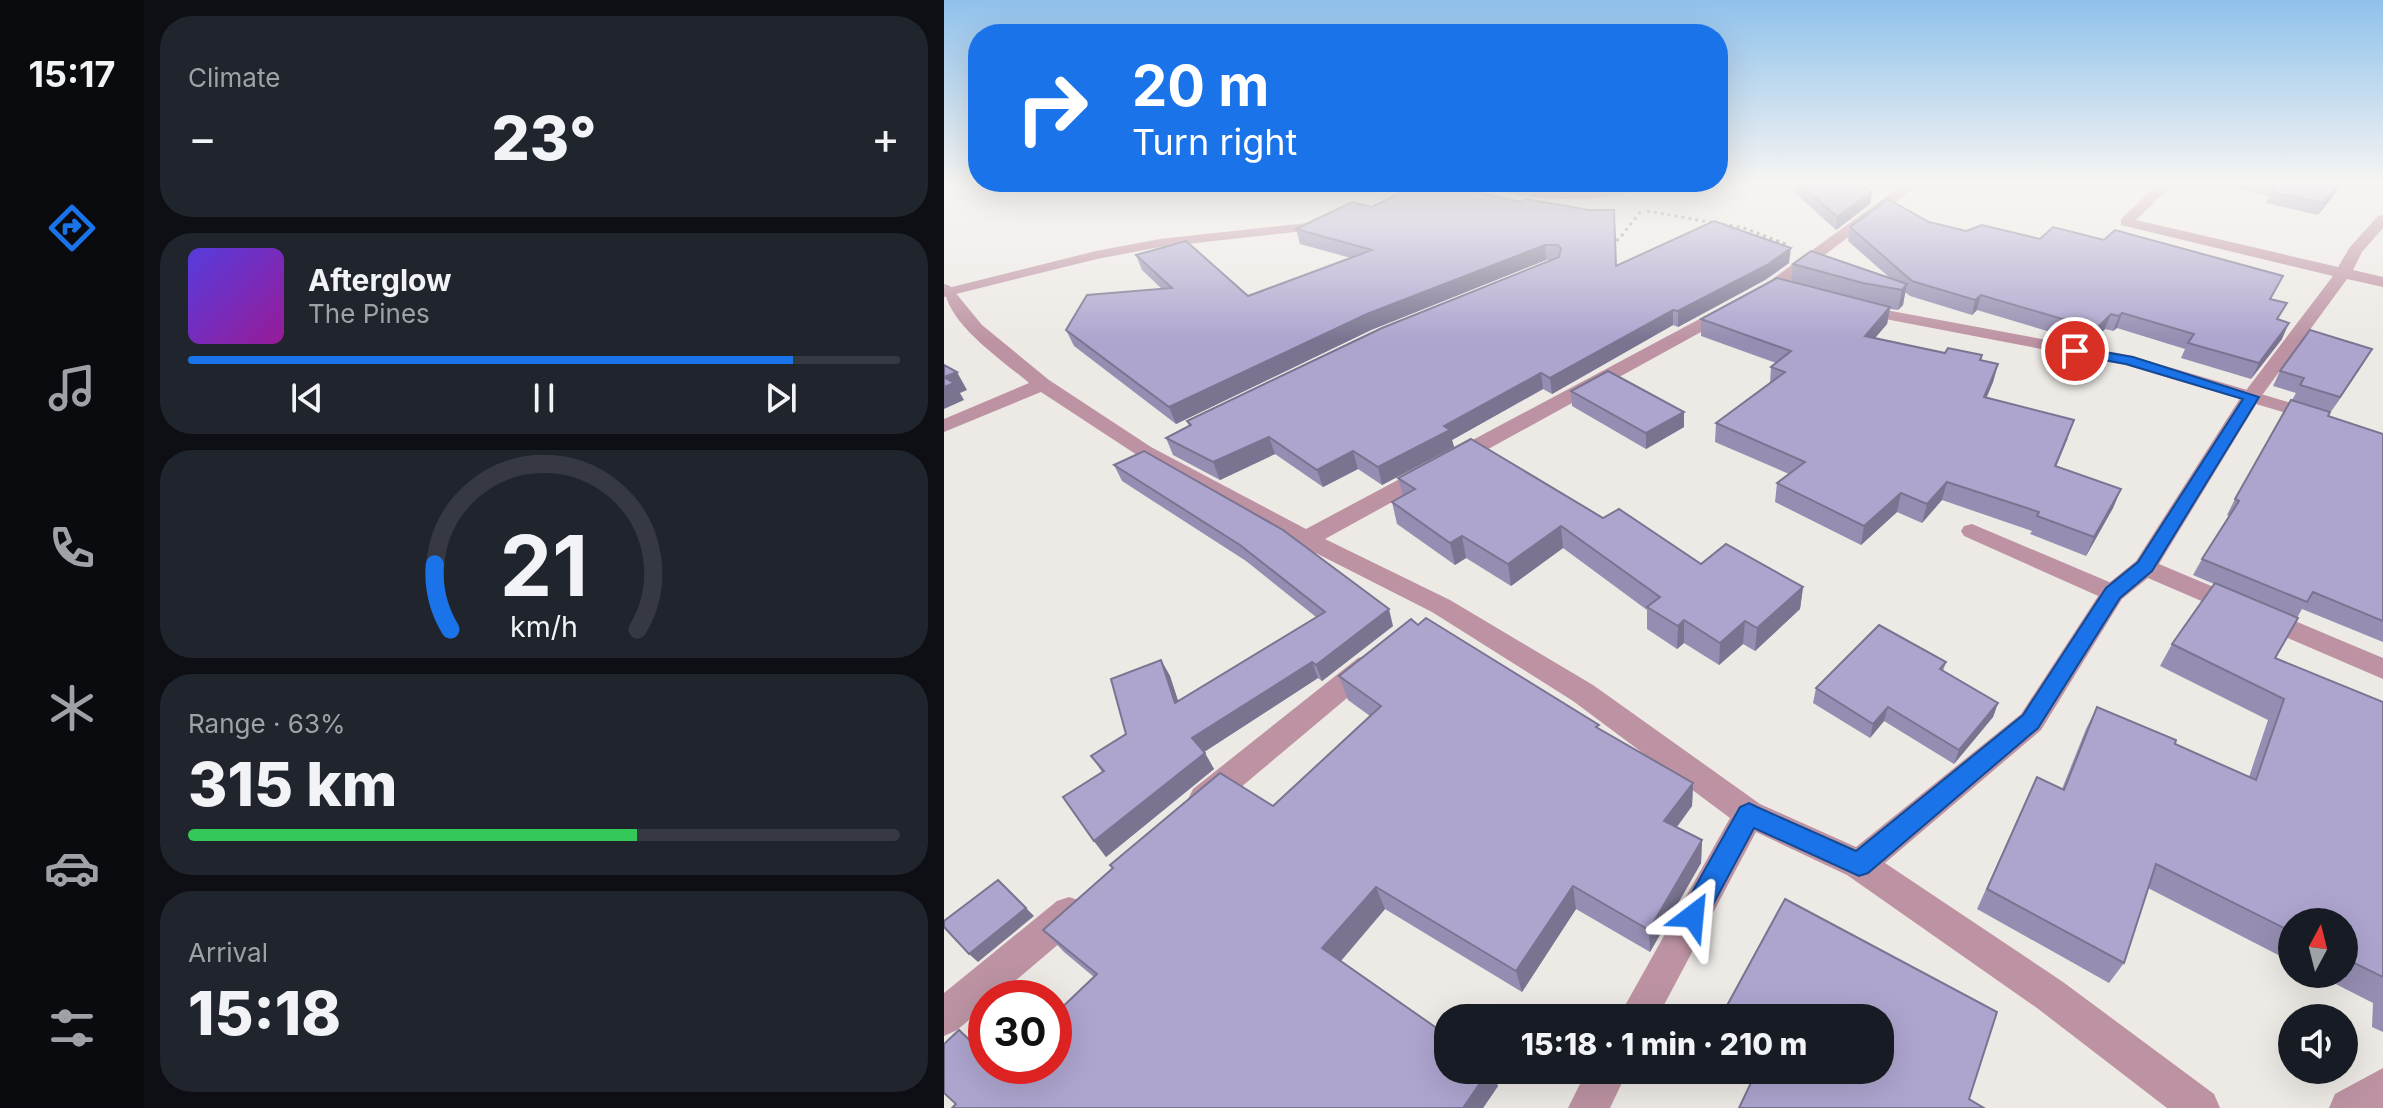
<!DOCTYPE html>
<html lang="en">
<head>
<meta charset="utf-8">
<style>
	:root { --surface:#171b24; --page:#20242c; --text:#f1f3f6; --muted:#9ea1a6; --line:#363941; --accent:#1a73e8 }
	body { margin:0; font-family:Inter,sans-serif; background:var(--page); color:var(--text); height:100vh; display:flex; flex-direction:column; font-size:30px; white-space:nowrap }
	* { box-sizing:border-box; margin:0 }
	p { font-size:26px; color:var(--muted) }
	.icon { flex:none; width:44px; height:44px; fill:none; stroke:currentColor; stroke-width:2; stroke-linecap:round; stroke-linejoin:round }
	.map { position:relative; flex:1; overflow:hidden }
	.details { display:flex; flex-direction:column; gap:16px; padding:16px; background:#0d0f14; width:800px }
	.details>* { flex:none }
	.top-card { position:absolute; left:24px; top:24px; width:760px; height:168px; border-radius:32px; box-shadow:0 8px 32px #0002; background:#1a73e8; color:#fff; overflow:hidden }
	.needle { width:52px; rotate:7deg }
	.buttons { position:absolute; left:1334px; top:908px; display:grid; gap:16px }
	.buttons a { display:grid; place-items:center; width:80px; height:80px; border-radius:50%; background:var(--surface); box-shadow:0 8px 32px #0002; font-size:40px }
	.speed { position:absolute; left:24px; top:980px; display:flex; gap:16px; font-size:40px; font-weight:700; text-align:center }
	.speed>* { display:grid; place-content:center; width:104px; height:104px; border-radius:50%; background:var(--surface); box-shadow:0 8px 32px #0002; line-height:1 }
	.speed .limit { border:12px solid #d22; background:#fff; color:#111 }
	.pin { position:absolute; display:grid; place-items:center; width:68px; height:68px; color:#fff; margin:-34px; border:4px solid #fff; border-radius:50%; box-shadow:0 2px 8px #0007 }
	.me { position:absolute; width:88px; margin:-44px; rotate:29deg; stroke-linejoin:round; filter:drop-shadow(0 0 6px #0008) }
	.turn { display:flex; align-items:center; gap:28px; height:168px; padding:0 32px; font-size:36px }
	.turn .icon { width:104px; height:104px; stroke-width:2.5 }
	.turn b { display:block; font-size:56px; line-height:68px }
	.big { font-size:60px; font-weight:800; line-height:1.1 }
	.details .widget { flex:1; display:flex; flex-direction:column; justify-content:center; gap:12px; min-width:0; padding:0 28px; border-radius:32px; background:var(--page) }
	.details .dial { align-items:center; gap:0 }
	.dial svg { height:208px; overflow:visible; fill:none; stroke:var(--line); stroke-width:7; stroke-linecap:round; text-anchor:middle }
	.dial text { fill:var(--text); stroke:none }
	.song { display:flex; align-items:center; gap:24px }
	.cover { width:96px; height:96px; border-radius:12px; background:linear-gradient(135deg,hsl(250 70% 55%),hsl(300 70% 35%)) }
	.played { height:8px; border-radius:4px; background:linear-gradient(90deg,var(--accent) 85%,var(--line) 85%) }
	.keys { display:flex; justify-content:space-around; direction:ltr }
	.heat { display:flex; justify-content:space-between; align-items:center; font-size:44px; direction:ltr }
	.charge { height:12px; border-radius:6px; background:linear-gradient(90deg,#34c759 63%,var(--line) 0) }
	.trip { position:absolute; left:490px; top:1004px; width:460px; height:80px; border-radius:32px; background:var(--surface); box-shadow:0 8px 32px #0002; font-weight:800; line-height:80px; text-align:center }
	main { display:flex; flex:1; min-height:0 }
	.tabs { display:flex; flex-direction:column; width:144px; justify-content:space-around; align-items:center; background:#090b0e; color:var(--muted) }
	.tabs .icon { width:56px; height:56px }
	.tabs .active { color:var(--accent) }
	.tabs b { font-size:36px; color:var(--text) }
	.map>svg:first-child { display:block }
	.lines { fill:none; stroke-linecap:round; stroke-linejoin:round }
	.path { stroke:#928f8c; stroke-width:3; stroke-dasharray:3 4; stroke-linecap:butt }
	.lane { fill:#bd93a3; fill-rule:evenodd }
	.street { fill:#bd93a3; fill-rule:evenodd }
	.wall { fill:#968eb2 }
	.shaded-wall { fill:#7a7491 }
	.building { fill:#aea5cf; stroke:#7a7491; stroke-width:2 }
	.route { fill:#1a73e8; stroke:#114b97; stroke-width:2 }
</style>
</head>
<body>
<main>
<nav class="tabs">
<b>15:17</b>
<svg class="icon active" aria-label="directions" viewBox="0 0 24 24"><path d="M12 3l9 9-9 9-9-9zM9 14v-3h6M13 9l2 2-2 2"/></svg>
<svg class="icon" aria-label="music" viewBox="0 0 24 24"><path d="M9 18V5l10-2v13"/><circle cx="6" cy="18" r="3"/><circle cx="16" cy="16" r="3"/></svg>
<svg class="icon" aria-label="phone" viewBox="0 0 24 24"><path d="M5 4h4l2 5-3 2q2 4 5 5l2-3 5 2v4C11 20 4 13 5 4z"/></svg>
<svg class="icon" aria-label="climate" viewBox="0 0 24 24"><path d="M12 3v18M4 7l16 10M4 17L20 7"/></svg>
<svg class="icon" aria-label="car" viewBox="0 0 24 24"><path d="M5 17H2v-5l4-1 3-4h7l3 4 3 1v5h-3M9 17h6M6 11h13"/><circle cx="7" cy="17" r="2"/><circle cx="17" cy="17" r="2"/></svg>
<svg class="icon" aria-label="filters" viewBox="0 0 24 24"><path d="M4 7h16M4 17h16"/><circle cx="9" cy="7" r="2"/><circle cx="15" cy="17" r="2"/></svg>
</nav>
<section class="details">
<div class="widget"><p>Climate</p>
<div class="heat"><a>−</a><b class="big">23°</b><a>+</a></div>
</div>
<div class="widget">
<div class="song"><i class="cover"></i><div><b>Afterglow</b><p>The Pines</p></div></div>
<div class="played"></div>
<div class="keys"><svg class="icon" aria-label="previous" viewBox="0 0 24 24"><path d="M18 5L8 12l10 7zM5 5v14"/></svg><svg class="icon" aria-label="pause" viewBox="0 0 24 24"><path d="M8 5v14M16 5v14"/></svg><svg class="icon" aria-label="next" viewBox="0 0 24 24"><path d="M6 5l10 7-10 7zM19 5v14"/></svg></div>
</div>
<div class="widget dial"><svg viewBox="0 0 100 80">
<path d="M14 69A42 42 0 1 1 86 69"/>
<path d="M14 69A42 42 0 0 1 8 44" stroke="#1a73e8"/>
<text x="50" y="56" font-size="32" font-weight="700">21</text>
<text x="50" y="72" font-size="11">km/h</text>
</svg></div>
<div class="widget"><p>Range · 63%</p><b class="big">315 km</b><div class="charge"></div></div>
<div class="widget"><p>Arrival</p><b class="big">15:18</b></div>
</section>
<div class="map">
<svg width="1439" height="1108" viewBox="0 0 1439 1108">
	<rect width="100%" height="100%" fill="#ede9e5"/>
	<g class="lines">
		<g class="path">
			<polyline points="703,211 800,228 844,245"/>
			<polyline points="666,244 675,239 697,211"/>
		</g>
		<g class="lane">
			<polygon points="373,222 378,223 378,229 216,247 153,259 0,297 0,289 152,251 216,239"/>
			<polygon points="915,305 1184,355 1378,412 1381,416 1372,422 1366,420 1181,365 910,313 907,310"/>
			<polygon points="1028,524 1177,587 1181,593 1177,599 1161,599 1020,536 1017,531 1020,526"/>
		</g>
		<g class="street">
			<path d="M540 185 643 191 706 185C681 204 564 203 540 185Z"/>
			<path d="M958 185H974L835 289 381 539 506 600 649 685 816 804 912 847 1077 714 1160 587 1192 561 1297 397 1389 276 1177 225V219L1213 185H1228L1192 220 1394 267 1406 247 1434 216 1439 215V228L1418 252 1409 270 1439 277V287L1403 279 1316 398 1215 564 1439 658V679L1204 578 1178 599 1097 730 941 863 1119 982 1270 1094 1276 1108H1223L1093 1008 903 875 812 832 713 1018H674L786 818 629 701 488 612 354 544 193 455 97 392 0 432V419L85 383C57 359 0 322 0 284L6 286 38 325 105 380 207 447 362 529 823 283Z"/>
			<polygon points="424,655 434,658 438,665 434,672 271,809 260,812 249,809 244,799 249,789 414,658"/>
			<polygon points="125,897 137,901 142,913 137,925 51,998 42,998 42,1006 13,1030 0,1036 0,993 113,901"/>
			<polygon points="1439,1068 1439,1108 1385,1108 1391,1094"/>
			<polygon points="643,1070 684,1070 666,1108 624,1108"/>
		</g>
	</g>
	<g class="wall">
		<polygon points="472,185 672,266 845,263 821,280 734,327 729,325 608,394 599,389 508,440 510,447 438,485 414,469 379,487 331,454 276,480 229,455 222,438 245,426 243,421 607,260 602,260 427,330 232,424 130,346 122,330 218,289 198,270 192,255 304,296 407,258 356,244 352,229 428,207"/>
		<polygon points="852,185 927,185 923,188 928,192 926,204 892,230 851,193"/>
		<polygon points="1282,185 1398,185 1374,215 1322,203 1325,196 1281,186"/>
		<polygon points="985,222 1022,231 1096,239 1160,240 1339,276 1327,299 1335,320 1338,339 1307,379 1237,358 1241,349 1173,328 1169,331 1161,329 1147,344 1033,310 1028,315 966,296 961,292 959,305 954,310 946,309 943,324 931,338 1001,353 1038,355 1037,360 1054,364 1049,382 1043,397 1124,438 1112,467 1177,489 1169,508 1142,556 1086,534 1088,531 998,500 978,523 953,512 917,545 831,502 833,483 845,474 771,442 772,423 826,383 827,367 832,363 757,336 757,319 847,282 849,264 946,278 904,241 906,227"/>
		<polygon points="1428,349 1384,416 1439,434 1439,642 1358,609 1331,658 1439,702 1439,1032 1428,1027 1429,1003 1372,974 1400,974 1400,922 1348,922 1348,962 1204,888 1180,963 1165,983 1033,909 1093,777 1118,789 1142,729 1153,707 1231,744 1305,777 1324,720 1216,666 1228,644 1270,584 1249,575 1258,559 1285,516 1283,515 1291,499 1352,393 1329,386 1336,371"/>
		<polygon points="627,391 740,412 740,427 702,449 628,406"/>
		<polygon points="170,465 449,626 378,681 374,678 260,752 270,769 162,857 150,841 158,772 147,756 182,734 217,660 226,676 234,701 372,617 302,561 178,481"/>
		<polygon points="454,478 659,518 757,564 859,587 856,609 811,651 799,644 775,665 740,643 733,649 703,629 703,610 619,548 567,586 522,558 511,565 453,524 448,502 459,496"/>
		<polygon points="474,625 749,783 748,806 733,827 758,840 757,863 706,952 632,909 578,992 441,909 397,961 554,1086 539,1108 8,1108 42,1066 110,1066 150,977 120,952 99,930 329,806 426,716 404,700 395,676"/>
		<polygon points="1002,662 999,671 1054,703 1049,717 1010,764 940,721 926,738 869,703 872,688"/>
	</g>
	<g class="shaded-wall">
		<polygon points="1394,185 1398,185 1374,215 1380,203"/>
		<polygon points="928,192 926,204 892,230 893,217"/>
		<polygon points="601,245 602,260 427,330 232,424 225,407 423,314"/>
		<polygon points="847,248 845,263 821,280 734,327 734,311"/>
		<polygon points="963,284 959,305 954,310 958,290"/>
		<polygon points="1037,295 1033,310 1028,315 1031,300"/>
		<polygon points="946,307 943,324 918,353 921,336"/>
		<polygon points="729,310 729,325 608,394 606,378"/>
		<polygon points="1178,313 1173,328 1169,331 1175,316"/>
		<polygon points="1167,314 1161,329 1147,344 1152,329"/>
		<polygon points="1345,323 1338,339 1307,379 1315,363"/>
		<polygon points="1428,349 1419,364 1387,412 1396,397"/>
		<polygon points="1054,364 1049,382 1035,414 1040,397"/>
		<polygon points="13,372 23,390 16,393 20,400 0,409 0,377"/>
		<polygon points="597,373 599,389 508,440 510,447 438,485 434,467 500,426"/>
		<polygon points="740,412 740,427 702,449 702,433"/>
		<polygon points="325,437 331,454 276,480 269,462"/>
		<polygon points="409,451 414,469 379,487 373,470"/>
		<polygon points="1003,482 998,500 978,523 983,504"/>
		<polygon points="1177,489 1169,508 1142,556 1150,537"/>
		<polygon points="957,493 953,512 917,545 920,526"/>
		<polygon points="617,526 619,548 567,586 564,564"/>
		<polygon points="518,536 522,558 511,565 506,543"/>
		<polygon points="859,587 856,609 811,651 813,628"/>
		<polygon points="445,609 449,626 378,681 372,665"/>
		<polygon points="740,620 740,643 733,649 734,626"/>
		<polygon points="801,621 799,644 775,665 776,643"/>
		<polygon points="217,660 226,676 240,719 231,703"/>
		<polygon points="368,662 374,678 257,754 248,738"/>
		<polygon points="1054,703 1049,717 1010,764 1015,750"/>
		<polygon points="944,707 940,721 926,738 929,724"/>
		<polygon points="261,753 270,769 162,857 150,841"/>
		<polygon points="749,783 748,806 720,844 720,821"/>
		<polygon points="758,840 757,863 706,952 705,930"/>
		<polygon points="629,886 632,909 578,992 572,971"/>
		<polygon points="432,887 441,909 389,970 378,948"/>
		<polygon points="82,908 90,916 34,962 25,954"/>
		<polygon points="15,1030 42,1052 42,1056"/>
		<polygon points="545,1070 548,1070 554,1086 539,1108 519,1108"/>
	</g>
	<g class="building">
		<polygon points="472,185 497,185 577,202 582,199 645,210 670,210 672,266 770,221 847,248 823,265 734,311 729,310 606,378 597,373 500,426 506,430 434,467 409,451 373,470 325,437 269,462 222,438 247,425 243,421 438,328 615,257 617,248 614,245 601,245 423,314 225,407 122,330 143,295 228,288 192,255 242,241 304,296 428,250 352,229 408,202 428,207"/>
		<polygon points="857,185 916,185 928,192 893,217"/>
		<polygon points="1332,185 1394,185 1380,203 1327,192 1333,185"/>
		<polygon points="944,199 985,222 1022,231 1038,225 1096,239 1109,227 1160,240 1171,230 1339,276 1326,299 1343,303 1333,319 1345,323 1315,363 1244,343 1250,334 1178,313 1175,316 1167,314 1152,329 1037,295 1031,300 968,281 906,227"/>
		<polygon points="867,251 963,284 958,290 919,283 849,264"/>
		<polygon points="833,278 946,307 921,336 1001,353 1004,348 1038,355 1036,360 1054,364 1040,397 1130,420 1111,466 1177,489 1150,537 1093,516 1095,512 1003,482 983,504 957,493 920,526 833,483 861,462 772,423 841,372 827,367 847,351 757,319"/>
		<polygon points="1366,330 1428,349 1396,397 1356,385 1360,378 1336,371"/>
		<polygon points="0,365 13,372 0,377 10,383 0,387"/>
		<polygon points="664,371 740,412 702,433 627,391"/>
		<polygon points="1347,400 1386,412 1384,416 1439,434 1439,621 1369,592 1363,602 1258,559 1295,501 1291,499"/>
		<polygon points="527,439 659,518 675,509 757,564 782,544 859,587 813,628 801,621 776,643 740,620 734,626 703,607 716,597 617,526 564,564 518,536 506,543 448,502 471,489 454,478"/>
		<polygon points="200,451 339,530 445,609 372,665 368,662 248,738 261,753 150,841 119,797 160,771 147,756 182,734 167,679 217,660 231,703 381,612 296,545 170,465"/>
		<polygon points="1271,583 1354,618 1331,658 1439,702 1439,977 1400,958 1400,922 1348,922 1348,932 1212,864 1180,963 1043,889 1093,777 1120,790 1153,707 1232,740 1231,744 1312,780 1340,699 1228,644"/>
		<polygon points="482,618 655,725 652,727 749,783 720,821 758,840 705,930 629,886 572,971 432,887 378,948 504,1036 504,1070 545,1070 519,1108 8,1108 12,1104 0,1093 0,1044 15,1030 42,1056 42,1066 53,1066 54,1068 56,1066 110,1066 110,1015 153,974 99,930 169,868 166,865 276,773 329,806 437,706 395,676 467,619 474,625"/>
		<polygon points="935,625 1002,662 996,669 1054,703 1015,750 944,707 929,724 872,688"/>
		<polygon points="54,880 82,908 25,954 0,927 0,921"/>
		<polygon points="841,899 1053,1012 1025,1099 1040,1108 795,1108 813,1070 936,1070 936,1018 787,1018 779,1013"/>
	</g>
	<linearGradient id="sky" x2="0" y2="1"><stop stop-color="#8fc1ec"/><stop offset="0.54" stop-color="#f7f5f3"/><stop offset="1" stop-color="#f7f5f3" stop-opacity="0"/></linearGradient>
	<rect width="1439" height="340" fill="url(#sky)"/>
	<polygon class="route" points="1131,347 1189,357 1315,397 1208,571 1176,598 1094,728 924,873 915,876 810,828 758,925 749,929 740,925 736,916 740,907 796,807 805,803 813,807 912,851 1079,715 1162,588 1194,562 1299,399 1182,364 1126,354 1124,351"/>
</svg>
<div class="buttons">
<a><svg class="needle" viewBox="-14 -14 28 28"><path d="M0-13l5 13h-10z" fill="#e53935"/><path d="M0 13l5-13h-10z" fill="#9ea1a6"/></svg></a>
<a><svg class="icon" aria-label="sound" viewBox="0 0 24 24"><path d="M4 9h4l5-4v14l-5-4H4zM17 9q2 3 0 6"/></svg></a>
</div>
<div class="speed"><div class="limit">30</div></div>
<div class="pin" style="left:1131px;top:351px;background:#d93025"><svg class="icon" aria-label="arrive" viewBox="0 0 24 24"><path d="M6 21V4h12l-3 4 3 4H6"/></svg></div>
<svg class="me" style="left:749px;top:916px" viewBox="-20 -20 40 40"><path d="M0-17L14 15 0 8-14 15z" fill="#1a73e8" stroke="#fff" stroke-width="4"/></svg>
<div class="trip">15:18 · 1 min · 210 m</div>
<div class="top-card">
<div class="turn"><svg class="icon" aria-label="right" viewBox="0 0 24 24"><path d="M7 20v-9h11M14 6l5 5-5 5"/></svg><div><b>20 m</b>Turn right</div></div>
</div>
</div>
</main>
</body>
</html>
